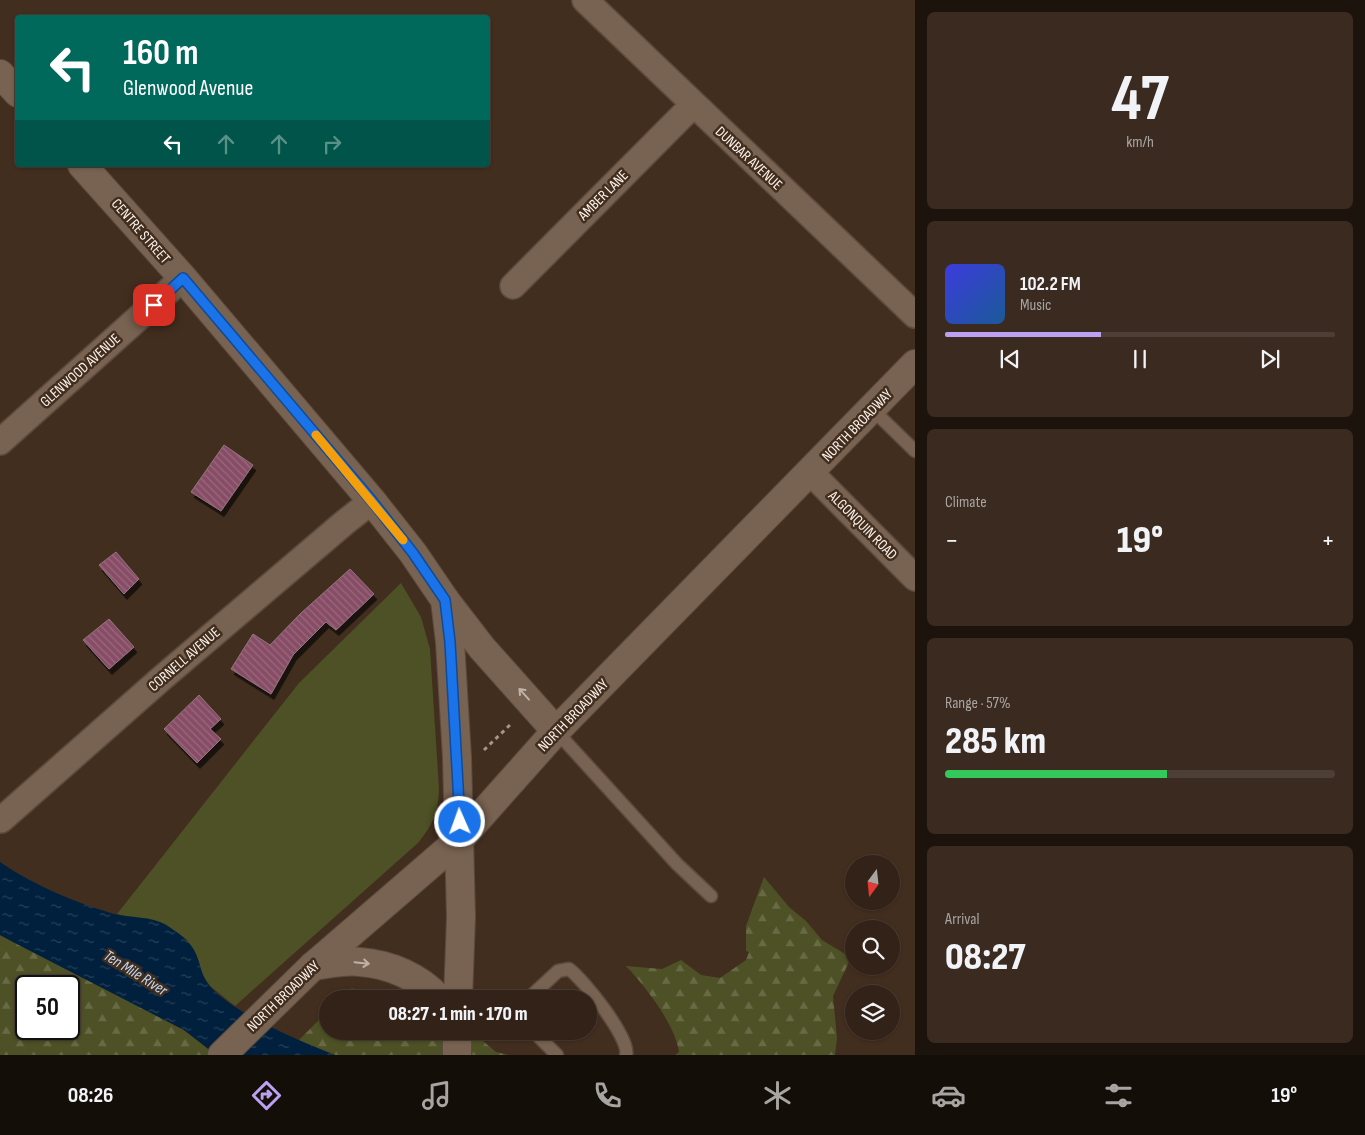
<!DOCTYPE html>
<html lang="en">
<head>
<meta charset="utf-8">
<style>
	:root { --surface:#322217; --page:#3a2a20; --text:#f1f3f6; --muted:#a8a4a1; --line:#4d3f36; --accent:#bca0f2 }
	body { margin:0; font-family:"Sofia Sans Condensed",sans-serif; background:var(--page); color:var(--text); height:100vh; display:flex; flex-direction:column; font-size:19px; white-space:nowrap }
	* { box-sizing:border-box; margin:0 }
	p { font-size:16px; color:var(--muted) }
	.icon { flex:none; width:28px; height:28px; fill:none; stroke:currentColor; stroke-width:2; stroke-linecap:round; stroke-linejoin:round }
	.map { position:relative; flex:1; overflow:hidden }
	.drawer { display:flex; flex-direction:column; gap:12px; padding:12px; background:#1c130d; width:450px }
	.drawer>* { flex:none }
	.guide { position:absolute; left:15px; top:15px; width:475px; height:152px; border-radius:5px; box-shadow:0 1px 4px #0004,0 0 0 1px var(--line); background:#00695c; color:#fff; overflow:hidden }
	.needle { width:32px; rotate:195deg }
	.controls { position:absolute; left:845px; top:855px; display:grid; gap:10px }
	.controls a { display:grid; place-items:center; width:55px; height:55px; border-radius:50%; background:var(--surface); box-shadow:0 1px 4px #0004,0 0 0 1px var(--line); font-size:25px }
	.speed { position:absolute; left:15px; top:975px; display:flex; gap:10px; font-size:25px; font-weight:700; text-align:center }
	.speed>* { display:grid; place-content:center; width:65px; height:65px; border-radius:50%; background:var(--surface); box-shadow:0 1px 4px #0004,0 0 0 1px var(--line); line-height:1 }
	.speed .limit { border:2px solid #111; border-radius:8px; background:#fff; color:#111 }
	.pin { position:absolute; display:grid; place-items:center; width:42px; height:42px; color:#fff; margin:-21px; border-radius:10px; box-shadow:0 2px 8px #0006 }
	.me { position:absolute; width:55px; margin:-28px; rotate:358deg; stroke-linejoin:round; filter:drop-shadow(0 0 4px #0008) }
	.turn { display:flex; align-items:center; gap:18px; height:105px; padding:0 25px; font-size:22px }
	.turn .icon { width:65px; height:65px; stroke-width:2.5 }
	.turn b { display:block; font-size:35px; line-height:42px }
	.lanes { display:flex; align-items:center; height:48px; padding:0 25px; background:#0003; justify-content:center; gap:25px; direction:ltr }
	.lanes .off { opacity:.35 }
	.big { font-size:38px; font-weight:800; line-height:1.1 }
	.drawer .tile { flex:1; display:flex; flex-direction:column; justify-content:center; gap:8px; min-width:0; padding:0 18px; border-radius:8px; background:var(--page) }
	.drawer .dial { align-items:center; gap:0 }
	.dial b { font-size:65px; line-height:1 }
	.song { display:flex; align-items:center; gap:15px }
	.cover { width:60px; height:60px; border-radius:8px; background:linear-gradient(135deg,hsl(240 70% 55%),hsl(210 70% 35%)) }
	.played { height:5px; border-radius:2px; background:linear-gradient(90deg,var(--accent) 40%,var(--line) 40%) }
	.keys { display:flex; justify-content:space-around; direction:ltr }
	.heat { display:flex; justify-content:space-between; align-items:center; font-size:28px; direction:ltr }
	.charge { height:8px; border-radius:4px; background:linear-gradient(90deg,#34c759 57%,var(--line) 0) }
	.trip { position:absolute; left:319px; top:990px; width:278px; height:50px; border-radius:25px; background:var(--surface); box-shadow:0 1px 4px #0004,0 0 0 1px var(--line); font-weight:800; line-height:50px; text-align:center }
	.dock { display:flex; height:80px; justify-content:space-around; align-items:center; background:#140e09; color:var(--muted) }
	.dock .icon { width:35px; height:35px }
	.dock .on { color:var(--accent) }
	.dock b { font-size:22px; color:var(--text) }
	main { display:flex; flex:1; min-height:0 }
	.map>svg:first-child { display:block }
	.forest { fill:url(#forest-firs); fill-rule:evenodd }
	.park { fill:#4d5125 }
	.water { fill:url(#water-ripples) }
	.building { fill:url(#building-back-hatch); stroke:#91747f; filter:url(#shadow) }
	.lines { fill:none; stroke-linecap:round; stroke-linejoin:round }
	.service-casing { stroke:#5b4b3e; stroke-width:15 }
	.minor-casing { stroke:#5b4b3e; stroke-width:28 }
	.tertiary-casing { stroke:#5b4b3e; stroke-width:30 }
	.secondary-casing { stroke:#5b4b3e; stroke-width:30 }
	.path { stroke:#a5968b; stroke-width:3; stroke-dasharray:4 4; stroke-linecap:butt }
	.service { stroke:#786251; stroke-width:12 }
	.minor { stroke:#786251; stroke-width:25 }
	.tertiary { stroke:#786251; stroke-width:28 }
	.secondary { stroke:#786251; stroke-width:28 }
	.oneway { stroke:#c1b2a6 }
	.route-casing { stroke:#114b97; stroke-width:12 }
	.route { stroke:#1a73e8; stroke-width:9 }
	.slow { stroke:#f59e0b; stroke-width:9 }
	.labels { text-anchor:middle; stroke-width:5; stroke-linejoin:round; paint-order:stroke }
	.street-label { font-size:15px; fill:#fdf3eb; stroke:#422e1f }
	.water-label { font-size:16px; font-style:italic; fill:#c0d8f3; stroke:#422e1f }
</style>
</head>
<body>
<main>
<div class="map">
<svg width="915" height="1055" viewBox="0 0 915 1055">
	<defs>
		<pattern id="forest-firs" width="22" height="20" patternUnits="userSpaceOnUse" patternTransform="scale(1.25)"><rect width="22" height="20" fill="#4d5125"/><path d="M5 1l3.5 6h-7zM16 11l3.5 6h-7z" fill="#686a45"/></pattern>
		<pattern id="water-ripples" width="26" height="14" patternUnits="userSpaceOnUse" patternTransform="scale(1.25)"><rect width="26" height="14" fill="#01203d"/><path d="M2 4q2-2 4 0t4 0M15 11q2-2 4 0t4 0" fill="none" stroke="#274159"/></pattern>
		<pattern id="building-back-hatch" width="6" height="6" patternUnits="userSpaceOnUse" patternTransform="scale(1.25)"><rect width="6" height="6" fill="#884e66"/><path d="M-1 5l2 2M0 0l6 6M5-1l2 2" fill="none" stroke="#9a687c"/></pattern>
		<filter id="shadow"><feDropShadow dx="3" dy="5.5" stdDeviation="0" flood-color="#0009"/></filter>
	</defs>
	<rect width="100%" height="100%" fill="#422e1f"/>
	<g class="forest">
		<path d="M764 877 789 907 806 921 822 940 845 954 849 962 833 996 837 1038 835 1055H675L679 1052C675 1024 645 986 626 966L662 969 681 960 701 975 720 978 746 960 749 952 746 951V926Z"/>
		<path d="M0 935 184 1030 216 1055H0ZM26 986H69V1029H26Z"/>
		<polygon points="352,988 376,999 341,999"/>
		<polygon points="327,1012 328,1031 458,1031 460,1040 477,1036 496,1052 509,1055 335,1055 298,1041"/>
	</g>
	<path class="park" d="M401 583 421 617 430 649 439 789C438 813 434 822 419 842L235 1006 210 986 200 971 196 954 186 939 165 924 117 914 299 683Z"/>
	<path class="water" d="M0 862C35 886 74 902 114 914 131 918 151 916 166 925 177 932 191 941 196 954 201 965 201 975 209 985 232 1013 302 1042 335 1055H216L184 1030 11 941 0 935Z"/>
	<g class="building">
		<polygon points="224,445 253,465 221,511 191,492"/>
		<polygon points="116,552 139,579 124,594 99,565"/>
		<polygon points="350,569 374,594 336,630 326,622 293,655 271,694 231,669 253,634 270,645 300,614"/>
		<polygon points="109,619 134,647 109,669 83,640"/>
		<polygon points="199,695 221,719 210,729 221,739 197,763 164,729"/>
	</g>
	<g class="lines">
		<g class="service-casing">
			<g id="service">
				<polyline points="872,409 915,451"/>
				<polyline points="556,731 677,864 711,896"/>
				<path d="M528 999 558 971 569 969C583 979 631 1039 626 1055"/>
				<polyline points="533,1031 557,1055"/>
			</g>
		</g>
		<g class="minor-casing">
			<g id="minor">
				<polyline points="585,0 915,315"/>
				<polyline points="513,286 693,105"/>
				<polyline points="0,442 183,278"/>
				<polyline points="811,473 915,578"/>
				<polyline points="1,820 162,678 344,523 372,501"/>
			</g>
		</g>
		<g class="tertiary-casing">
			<g id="tertiary">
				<polyline points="445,600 482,648 556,731"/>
				<path d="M313 966C328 964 345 960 360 962 389 964 420 977 439 999"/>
			</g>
		</g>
		<g class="secondary-casing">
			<g id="secondary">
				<polyline points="0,74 18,93"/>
				<polyline points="82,165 183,278 372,501 413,553 445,600 450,642 457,757 461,917 458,999"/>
				<polyline points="222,1055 313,966 460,839 556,731 915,364"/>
				<polyline points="457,1055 457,1031"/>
			</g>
		</g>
		<polyline class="path" points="484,750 512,723"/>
		<use href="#service" class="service"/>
		<use href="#minor" class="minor"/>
		<use href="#tertiary" class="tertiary"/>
		<use href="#secondary" class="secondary"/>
	</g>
	<defs><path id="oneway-shaft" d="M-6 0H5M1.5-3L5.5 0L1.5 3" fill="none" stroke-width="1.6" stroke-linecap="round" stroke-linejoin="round" transform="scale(1.25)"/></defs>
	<g class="oneway">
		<use href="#oneway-shaft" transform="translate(524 694) rotate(-132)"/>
		<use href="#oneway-shaft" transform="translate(362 963) rotate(6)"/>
	</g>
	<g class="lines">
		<g class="route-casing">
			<polyline id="route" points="154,305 183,278 372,501 413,553 445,600 450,642 460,822"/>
		</g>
		<use href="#route" class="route"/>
		<polyline class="slow" points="316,435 403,540"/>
	</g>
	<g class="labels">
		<g class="street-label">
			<text transform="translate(749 158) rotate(43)" y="5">DUNBAR AVENUE</text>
			<text transform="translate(603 195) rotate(-45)" y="5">AMBER LANE</text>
			<text transform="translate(141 231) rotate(49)" y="5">CENTRE STREET</text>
			<text transform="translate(80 370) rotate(-42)" y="5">GLENWOOD AVENUE</text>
			<text transform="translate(857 425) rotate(-46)" y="5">NORTH BROADWAY</text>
			<text transform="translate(863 525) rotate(45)" y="5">ALGONQUIN ROAD</text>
			<text transform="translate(184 659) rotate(-41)" y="5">CORNELL AVENUE</text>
			<text transform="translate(573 715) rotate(-46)" y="5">NORTH BROADWAY</text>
			<text transform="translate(283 996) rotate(-44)" y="5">NORTH BROADWAY</text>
		</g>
		<g class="water-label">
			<text transform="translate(136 972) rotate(32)" y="6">Ten Mile River</text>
		</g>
	</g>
</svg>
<div class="controls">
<a><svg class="needle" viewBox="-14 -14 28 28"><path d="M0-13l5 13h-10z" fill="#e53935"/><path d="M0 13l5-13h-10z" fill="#a8a4a1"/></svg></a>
<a><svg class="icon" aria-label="search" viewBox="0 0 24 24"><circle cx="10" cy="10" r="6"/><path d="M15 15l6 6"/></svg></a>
<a><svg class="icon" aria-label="layers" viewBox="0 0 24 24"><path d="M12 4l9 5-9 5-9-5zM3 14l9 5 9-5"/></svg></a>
</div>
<div class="speed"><div class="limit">50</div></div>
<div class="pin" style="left:154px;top:305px;background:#d93025"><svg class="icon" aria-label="arrive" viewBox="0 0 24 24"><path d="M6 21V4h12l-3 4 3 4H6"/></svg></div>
<svg class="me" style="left:460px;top:822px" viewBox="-20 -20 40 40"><circle r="17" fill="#1a73e8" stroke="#fff" stroke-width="3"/><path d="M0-11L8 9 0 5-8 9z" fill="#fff"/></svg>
<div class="trip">08:27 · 1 min · 170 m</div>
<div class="guide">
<div class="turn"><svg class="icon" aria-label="left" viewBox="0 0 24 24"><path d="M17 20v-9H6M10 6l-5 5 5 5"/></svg><div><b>160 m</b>Glenwood Avenue</div></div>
<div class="lanes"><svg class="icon" aria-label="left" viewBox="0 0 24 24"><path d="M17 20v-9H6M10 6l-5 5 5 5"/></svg><svg class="icon off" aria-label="ahead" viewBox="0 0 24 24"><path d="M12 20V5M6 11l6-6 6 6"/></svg><svg class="icon off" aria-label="ahead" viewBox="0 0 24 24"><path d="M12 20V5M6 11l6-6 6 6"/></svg><svg class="icon off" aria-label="right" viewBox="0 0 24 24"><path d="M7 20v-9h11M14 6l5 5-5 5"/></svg></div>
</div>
</div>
<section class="drawer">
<div class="tile dial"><b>47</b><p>km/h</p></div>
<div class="tile">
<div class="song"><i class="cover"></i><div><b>102.2 FM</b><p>Music</p></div></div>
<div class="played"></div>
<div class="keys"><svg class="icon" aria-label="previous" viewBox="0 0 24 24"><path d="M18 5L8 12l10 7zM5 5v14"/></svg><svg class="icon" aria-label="pause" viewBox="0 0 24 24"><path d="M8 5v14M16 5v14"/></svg><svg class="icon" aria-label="next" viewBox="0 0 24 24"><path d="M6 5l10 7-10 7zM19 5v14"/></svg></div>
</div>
<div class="tile"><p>Climate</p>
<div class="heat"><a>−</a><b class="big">19°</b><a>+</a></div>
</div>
<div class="tile"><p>Range · 57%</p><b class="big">285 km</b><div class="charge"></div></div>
<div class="tile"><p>Arrival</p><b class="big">08:27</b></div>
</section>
</main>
<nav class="dock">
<b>08:26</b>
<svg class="icon on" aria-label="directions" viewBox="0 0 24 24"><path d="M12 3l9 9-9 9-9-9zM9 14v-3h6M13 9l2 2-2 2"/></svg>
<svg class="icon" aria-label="music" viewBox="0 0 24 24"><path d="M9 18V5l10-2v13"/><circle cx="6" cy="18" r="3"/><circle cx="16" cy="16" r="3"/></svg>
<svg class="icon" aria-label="phone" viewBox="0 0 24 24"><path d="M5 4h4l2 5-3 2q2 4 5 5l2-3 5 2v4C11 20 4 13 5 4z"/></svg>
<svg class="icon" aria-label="climate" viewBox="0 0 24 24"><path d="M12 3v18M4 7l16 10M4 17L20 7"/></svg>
<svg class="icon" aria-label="car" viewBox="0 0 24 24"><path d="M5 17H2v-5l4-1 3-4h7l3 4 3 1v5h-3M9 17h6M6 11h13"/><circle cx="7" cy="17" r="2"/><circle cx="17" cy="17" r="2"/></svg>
<svg class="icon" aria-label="filters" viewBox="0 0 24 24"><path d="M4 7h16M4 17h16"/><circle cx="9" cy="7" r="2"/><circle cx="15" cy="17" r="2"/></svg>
<b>19°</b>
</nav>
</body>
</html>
